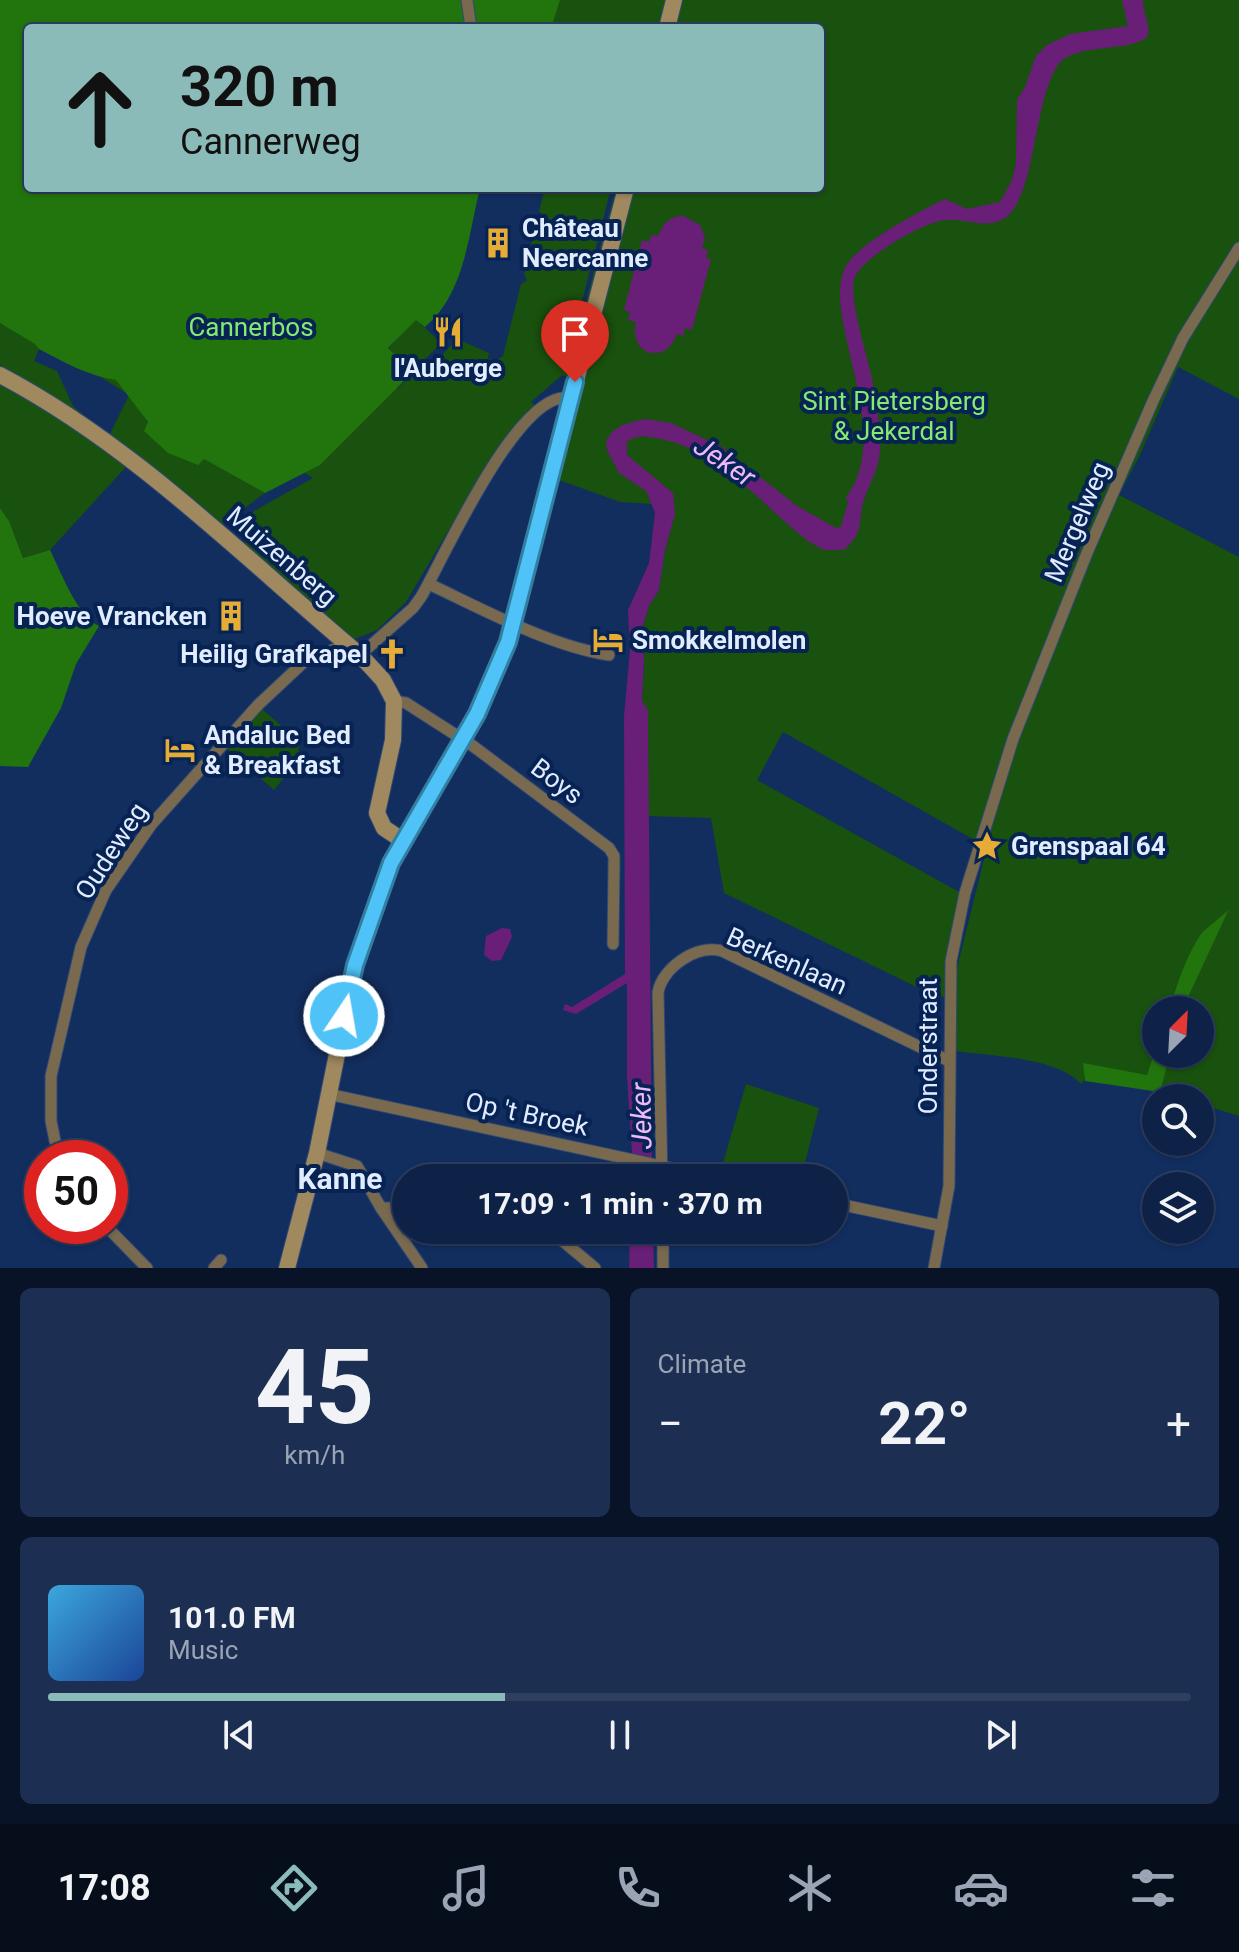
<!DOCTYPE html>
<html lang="en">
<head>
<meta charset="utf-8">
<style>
	:root { --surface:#0e2247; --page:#1c2f52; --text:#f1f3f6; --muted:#9ba4b4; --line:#2e3f60; --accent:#8bbbb9 }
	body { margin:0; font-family:Roboto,sans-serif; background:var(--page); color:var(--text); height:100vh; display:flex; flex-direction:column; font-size:30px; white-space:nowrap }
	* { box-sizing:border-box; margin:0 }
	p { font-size:26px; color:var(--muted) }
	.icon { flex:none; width:44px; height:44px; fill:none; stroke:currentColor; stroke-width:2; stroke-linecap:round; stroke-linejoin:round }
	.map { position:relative; height:1268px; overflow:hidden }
	.side { display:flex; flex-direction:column; gap:20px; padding:20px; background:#081327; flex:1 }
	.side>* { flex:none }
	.hud { position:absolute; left:24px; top:24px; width:800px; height:168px; border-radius:8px; box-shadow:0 2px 6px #0004,0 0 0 2px var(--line); background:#8bbbb9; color:#111; overflow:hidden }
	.needle { width:52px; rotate:24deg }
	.tools { position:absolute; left:1142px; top:996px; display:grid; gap:16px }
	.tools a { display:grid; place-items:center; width:72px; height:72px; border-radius:50%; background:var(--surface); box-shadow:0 2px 6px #0004,0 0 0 2px var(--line); font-size:40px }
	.speed { position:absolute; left:24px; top:1140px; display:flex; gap:16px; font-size:40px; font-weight:700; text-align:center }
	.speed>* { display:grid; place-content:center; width:104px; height:104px; border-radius:50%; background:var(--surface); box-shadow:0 2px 6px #0004,0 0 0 2px var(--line); line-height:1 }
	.speed .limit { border:12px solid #d22; background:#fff; color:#111 }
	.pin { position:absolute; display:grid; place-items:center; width:68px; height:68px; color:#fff; margin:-82px -34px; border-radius:50% 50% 50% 0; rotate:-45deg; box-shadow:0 0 8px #0007 }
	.pin .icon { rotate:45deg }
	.me { position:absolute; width:88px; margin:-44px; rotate:12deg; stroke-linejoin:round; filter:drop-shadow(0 0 6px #0008) }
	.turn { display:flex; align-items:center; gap:28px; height:168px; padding:0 24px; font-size:36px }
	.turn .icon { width:104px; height:104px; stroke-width:2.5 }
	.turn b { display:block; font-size:56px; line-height:68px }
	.big { font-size:60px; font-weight:700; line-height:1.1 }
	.side .card { flex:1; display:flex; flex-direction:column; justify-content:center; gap:12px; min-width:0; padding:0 28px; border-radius:12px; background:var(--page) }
	.side .dial { align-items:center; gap:0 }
	.dial b { font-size:104px; line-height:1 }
	.song { display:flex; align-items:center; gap:24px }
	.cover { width:96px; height:96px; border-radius:12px; background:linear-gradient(135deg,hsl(200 70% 55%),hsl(220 70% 35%)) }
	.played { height:8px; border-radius:4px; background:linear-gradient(90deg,var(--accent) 40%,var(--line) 40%) }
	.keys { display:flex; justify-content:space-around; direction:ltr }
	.heat { display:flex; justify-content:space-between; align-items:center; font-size:44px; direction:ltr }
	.side .tiles { flex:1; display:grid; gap:20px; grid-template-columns:1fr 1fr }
	.card:last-child { grid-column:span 2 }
	.trip { position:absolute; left:392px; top:1164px; width:456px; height:80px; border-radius:40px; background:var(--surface); box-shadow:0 2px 6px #0004,0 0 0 2px var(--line); font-weight:700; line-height:80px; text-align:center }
	.tab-bar { display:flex; height:128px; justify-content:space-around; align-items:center; background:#060e1c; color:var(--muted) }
	.tab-bar .icon { width:56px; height:56px }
	.tab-bar .current { color:var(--accent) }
	.tab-bar b { font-size:36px; color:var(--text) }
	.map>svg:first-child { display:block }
	.green { fill:#19510e; fill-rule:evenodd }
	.forest { fill:#21750c }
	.water { fill:#691e77 }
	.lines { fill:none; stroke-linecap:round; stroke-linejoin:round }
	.street-casing { stroke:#2f4975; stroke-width:13 }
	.secondary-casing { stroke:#2f4975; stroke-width:18 }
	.street { stroke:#78694f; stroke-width:11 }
	.secondary { stroke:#a0885f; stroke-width:16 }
	.route-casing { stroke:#337fa1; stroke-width:20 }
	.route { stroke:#4fc3f7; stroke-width:14 }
	.labels { text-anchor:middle; stroke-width:8; stroke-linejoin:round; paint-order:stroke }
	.poi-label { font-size:26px; font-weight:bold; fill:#e1ecff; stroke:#072354; text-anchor:start }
	.park-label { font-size:26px; fill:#85ea72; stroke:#072354 }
	.street-label { font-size:26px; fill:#e1ecff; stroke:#072354 }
	.water-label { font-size:28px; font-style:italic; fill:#f0b8fc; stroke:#072354 }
	.quarter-label { font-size:30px; font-weight:bold; fill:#e1ecff; stroke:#072354 }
</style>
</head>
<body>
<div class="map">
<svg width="1239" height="1268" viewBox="0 0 1239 1268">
	<rect width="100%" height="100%" fill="#122e5f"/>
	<g class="green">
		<path d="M30 0H1239V399L1178 367 1139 457 1119 495 1239 557V1116L1200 1104V1098H1181L1085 1075 1084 1081 1081 1084C1057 1057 990 1056 954 1051L953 1036H957L955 976 987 847 783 732 757 780 961 893 948 944 944 997 935 996 724 893 711 818 647 816 648 710 642 702 644 659 642 629 649 606 659 590 665 550 673 520 653 504 620 502 559 480 580 383 562 375 531 402 536 406 501 454 495 452 406 602 377 630 352 640 246 549C243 533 243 523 254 511L313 478 284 461 144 417 148 423 203 458 265 493 223 524 135 457 50 550 23 558 9 521 0 508V323L3 325 0 297ZM28 28H820V188H616L578 332 566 364 611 188H545L539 211 544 216 542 220 537 221 524 274 527 280 521 284 503 356 495 361 488 358 489 353 457 339 429 369 423 364 397 389 381 347 407 328 388 349 412 373 441 343 417 320 476 188H28ZM39 349 99 376 129 395 109 436 73 406 57 371 34 361ZM1156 1010H1200V1054H1156Z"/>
		<polygon points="262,709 301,743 298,750 303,754 274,790 226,748"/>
		<polygon points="746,1084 819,1108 801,1178 757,1178 721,1170"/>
	</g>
	<g class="forest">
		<path d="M0 0H560L551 28H28V188H480C468 236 465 293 425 327L416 320 388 348 412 373 320 465 265 493 204 459 198 465 168 453 144 431 148 422 116 380C88 376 64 362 39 349L35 344 0 323Z"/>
		<path d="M0 508 9 521 23 558 50 550C61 572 77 616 99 626L76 664 61 708 28 767 0 766Z"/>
		<path d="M1229 909 1182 1010H1169C1177 985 1186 956 1201 934 1205 929 1222 917 1229 909Z"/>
		<polygon points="1156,1048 1156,1054 1170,1054 1160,1092 1085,1081 1083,1063 1147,1075"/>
	</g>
	<g class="water">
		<path d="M1122 0H1143C1142 13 1152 25 1147 37 1129 53 1074 42 1058 65 1033 101 1036 197 1005 218 987 230 965 218 946 220 925 221 863 257 855 277 847 298 869 359 873 384 877 405 881 429 880 450 879 472 866 488 862 508 858 530 862 533 844 550H824L808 541C759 503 720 449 656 438 645 436 637 435 627 441V455L673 493 675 514 665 550 659 590 649 606 642 629 644 659 642 701 648 710 652 1178H631L632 1152 627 1076V983L576 1014 563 1010 565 1004 572 1007 625 974 624 716 630 650 628 610 649 563 655 513 646 491 619 473 607 450 606 441 612 432 622 425 644 419 671 423 722 447 797 506 836 528 841 527 848 502 846 497C898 431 815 309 848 263 863 241 920 211 945 199L967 209 1000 202 1012 180 1016 163 1017 100 1025 87 1036 56 1047 45 1070 34 1128 26Z"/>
		<path d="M684 216 701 226 705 239 702 248 708 250 706 258 711 259 692 330 685 328 683 336 677 334C666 366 628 355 636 322L628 320 630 312 624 310 642 240 649 242 651 235 658 236C664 223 669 216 684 216Z"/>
		<polygon points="502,928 510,929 512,937 501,960 492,961 484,955 486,936"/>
		<polygon points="630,1230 653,1230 654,1268 629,1268"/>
	</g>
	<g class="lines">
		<g class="street-casing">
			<g id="street">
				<polyline points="467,0 471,28"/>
				<path d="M429 584C484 610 550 646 609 655"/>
				<path d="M360 655 413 608 421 597C444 558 519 386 571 398"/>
				<polyline points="394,701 406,703 473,746 609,848 614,856 614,865 613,944"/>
				<polyline points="328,1094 717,1178"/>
				<polyline points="317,1153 357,1166 381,1208 422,1268"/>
				<polyline points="63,1158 55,1141 51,1121 51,1076 81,947 106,890 151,825 258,705 305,661 347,644"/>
				<path d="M662 1178 658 992C663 967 697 944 722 951L949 1061"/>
				<polyline points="834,1203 942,1226"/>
				<polyline points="381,1208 406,1208"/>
				<polyline points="106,1226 147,1268"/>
				<polyline points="544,1230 558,1237 595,1268"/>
				<polyline points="663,1230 663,1268"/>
				<polyline points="214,1268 221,1260"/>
				<polyline points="934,1268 949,1186 951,961 965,893 1013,739 1087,553 1153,401 1183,338 1239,248"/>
			</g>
		</g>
		<g class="secondary-casing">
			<g id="secondary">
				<polyline points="667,28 674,0"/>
				<path d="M0 375C135 446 244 558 360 655L383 680 394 701 393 740 377 813 384 828 402 840"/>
				<polyline points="287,1268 317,1153 355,965 391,863 477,714 508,642 626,188"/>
			</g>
		</g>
		<use href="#street" class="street"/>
		<use href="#secondary" class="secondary"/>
	</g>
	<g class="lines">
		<g class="route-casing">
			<polyline id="route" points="344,1016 355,965 391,863 477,714 508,642 575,382"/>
		</g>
		<use href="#route" class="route"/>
	</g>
	<defs>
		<g id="building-bare" transform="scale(2.4)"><path d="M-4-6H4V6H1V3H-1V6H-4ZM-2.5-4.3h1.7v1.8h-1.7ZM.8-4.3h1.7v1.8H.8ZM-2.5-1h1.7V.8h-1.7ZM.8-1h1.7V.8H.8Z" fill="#e6ac36" stroke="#072354" stroke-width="2.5" paint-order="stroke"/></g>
		<g id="restaurant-bare" transform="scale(2.4)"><path d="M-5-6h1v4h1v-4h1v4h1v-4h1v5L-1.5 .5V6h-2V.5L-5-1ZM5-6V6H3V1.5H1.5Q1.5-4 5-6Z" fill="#e6ac36" stroke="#072354" stroke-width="2.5" paint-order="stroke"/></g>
		<g id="hotel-bare" transform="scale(2.4)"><path d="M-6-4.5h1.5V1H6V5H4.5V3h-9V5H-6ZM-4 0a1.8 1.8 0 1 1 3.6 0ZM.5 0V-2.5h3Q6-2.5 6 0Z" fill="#e6ac36" stroke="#072354" stroke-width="2.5" paint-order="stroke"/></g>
		<g id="church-bare" transform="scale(2.4)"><path d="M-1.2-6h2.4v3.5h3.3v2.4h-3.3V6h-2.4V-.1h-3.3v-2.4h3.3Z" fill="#e6ac36" stroke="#072354" stroke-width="2.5" paint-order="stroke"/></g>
		<g id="sight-bare" transform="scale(2.4)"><path d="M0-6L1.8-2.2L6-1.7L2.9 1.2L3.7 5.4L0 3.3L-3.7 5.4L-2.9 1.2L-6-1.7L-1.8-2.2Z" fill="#e6ac36" stroke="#072354" stroke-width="2.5" paint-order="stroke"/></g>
	</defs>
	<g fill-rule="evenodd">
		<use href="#building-bare" x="498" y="243"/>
		<use href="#restaurant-bare" x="448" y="332"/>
		<use href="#building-bare" x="231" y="616"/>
		<use href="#hotel-bare" x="608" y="640"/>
		<use href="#church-bare" x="392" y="654"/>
		<use href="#hotel-bare" x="180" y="750"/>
		<use href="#sight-bare" x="987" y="846"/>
	</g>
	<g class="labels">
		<g class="poi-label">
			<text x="522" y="237">Château<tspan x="522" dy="30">Neercanne</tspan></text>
			<text x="448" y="377" text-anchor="middle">l'Auberge</text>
			<text x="207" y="625" text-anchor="end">Hoeve Vrancken</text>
			<text x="632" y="649">Smokkelmolen</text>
			<text x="368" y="663" text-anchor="end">Heilig Grafkapel</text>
			<text x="204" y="744">Andaluc Bed<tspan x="204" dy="30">&amp; Breakfast</tspan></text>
			<text x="1011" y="855">Grenspaal 64</text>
		</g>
		<g class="park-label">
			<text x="251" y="336">Cannerbos</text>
			<text x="894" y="410">Sint Pietersberg<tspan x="894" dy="30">&amp; Jekerdal</tspan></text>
		</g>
		<g class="street-label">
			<text transform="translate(1077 522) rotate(-67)" y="9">Mergelweg</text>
			<text transform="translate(282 556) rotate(41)" y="9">Muizenberg</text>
			<text transform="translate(557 781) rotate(37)" y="9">Boys</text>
			<text transform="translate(111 851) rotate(-57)" y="9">Oudeweg</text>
			<text transform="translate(787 961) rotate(24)" y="9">Berkenlaan</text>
			<text transform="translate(928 1046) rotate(-90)" y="9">Onderstraat</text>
			<text transform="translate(527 1114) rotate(12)" y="9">Op 't Broek</text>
		</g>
		<g class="water-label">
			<text transform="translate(725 461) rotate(34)" y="10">Jeker</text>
			<text transform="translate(641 1116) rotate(-91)" y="10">Jeker</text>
		</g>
		<g class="quarter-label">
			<text x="340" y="1189">Kanne</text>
		</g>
	</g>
</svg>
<div class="tools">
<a><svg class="needle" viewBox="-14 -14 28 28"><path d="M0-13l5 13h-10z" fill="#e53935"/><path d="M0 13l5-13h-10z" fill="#9ba4b4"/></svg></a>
<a><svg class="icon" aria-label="search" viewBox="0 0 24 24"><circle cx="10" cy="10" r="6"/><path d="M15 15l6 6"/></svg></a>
<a><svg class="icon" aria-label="layers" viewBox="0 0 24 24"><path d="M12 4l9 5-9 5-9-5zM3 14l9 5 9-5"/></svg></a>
</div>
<div class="speed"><div class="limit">50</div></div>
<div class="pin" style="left:575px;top:382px;background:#d93025"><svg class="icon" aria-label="arrive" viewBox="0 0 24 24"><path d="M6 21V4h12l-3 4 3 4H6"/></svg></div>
<svg class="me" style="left:344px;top:1016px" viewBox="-20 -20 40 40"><circle r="17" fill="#4fc3f7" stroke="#fff" stroke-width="3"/><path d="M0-11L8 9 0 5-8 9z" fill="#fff"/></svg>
<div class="trip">17:09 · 1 min · 370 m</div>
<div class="hud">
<div class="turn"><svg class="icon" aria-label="ahead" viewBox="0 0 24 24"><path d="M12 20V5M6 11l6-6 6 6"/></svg><div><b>320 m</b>Cannerweg</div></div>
</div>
</div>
<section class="side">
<div class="tiles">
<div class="card dial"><b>45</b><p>km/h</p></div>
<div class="card"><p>Climate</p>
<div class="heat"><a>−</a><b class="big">22°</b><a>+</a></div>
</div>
<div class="card">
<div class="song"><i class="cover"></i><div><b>101.0 FM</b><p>Music</p></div></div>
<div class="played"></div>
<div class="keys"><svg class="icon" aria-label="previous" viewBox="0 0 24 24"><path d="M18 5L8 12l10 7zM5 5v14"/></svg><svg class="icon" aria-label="pause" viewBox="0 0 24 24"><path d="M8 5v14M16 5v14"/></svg><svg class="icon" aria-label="next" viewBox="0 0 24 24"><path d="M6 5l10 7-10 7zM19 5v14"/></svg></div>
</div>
</div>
</section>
<nav class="tab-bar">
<b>17:08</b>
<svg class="icon current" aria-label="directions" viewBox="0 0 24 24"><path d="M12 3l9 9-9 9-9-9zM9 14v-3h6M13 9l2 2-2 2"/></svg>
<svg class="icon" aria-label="music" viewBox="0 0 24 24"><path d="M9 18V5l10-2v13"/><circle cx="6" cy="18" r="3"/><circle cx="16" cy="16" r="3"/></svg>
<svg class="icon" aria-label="phone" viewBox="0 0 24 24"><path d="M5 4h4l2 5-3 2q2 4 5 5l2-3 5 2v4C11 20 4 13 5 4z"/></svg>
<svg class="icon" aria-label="climate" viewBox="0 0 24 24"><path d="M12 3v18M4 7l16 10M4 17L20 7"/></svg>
<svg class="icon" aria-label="car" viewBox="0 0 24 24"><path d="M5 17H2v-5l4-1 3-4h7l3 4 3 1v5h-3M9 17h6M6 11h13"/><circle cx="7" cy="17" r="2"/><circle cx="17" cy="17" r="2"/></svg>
<svg class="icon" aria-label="filters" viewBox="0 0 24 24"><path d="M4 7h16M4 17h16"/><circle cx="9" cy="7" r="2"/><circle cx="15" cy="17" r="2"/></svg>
</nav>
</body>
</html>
